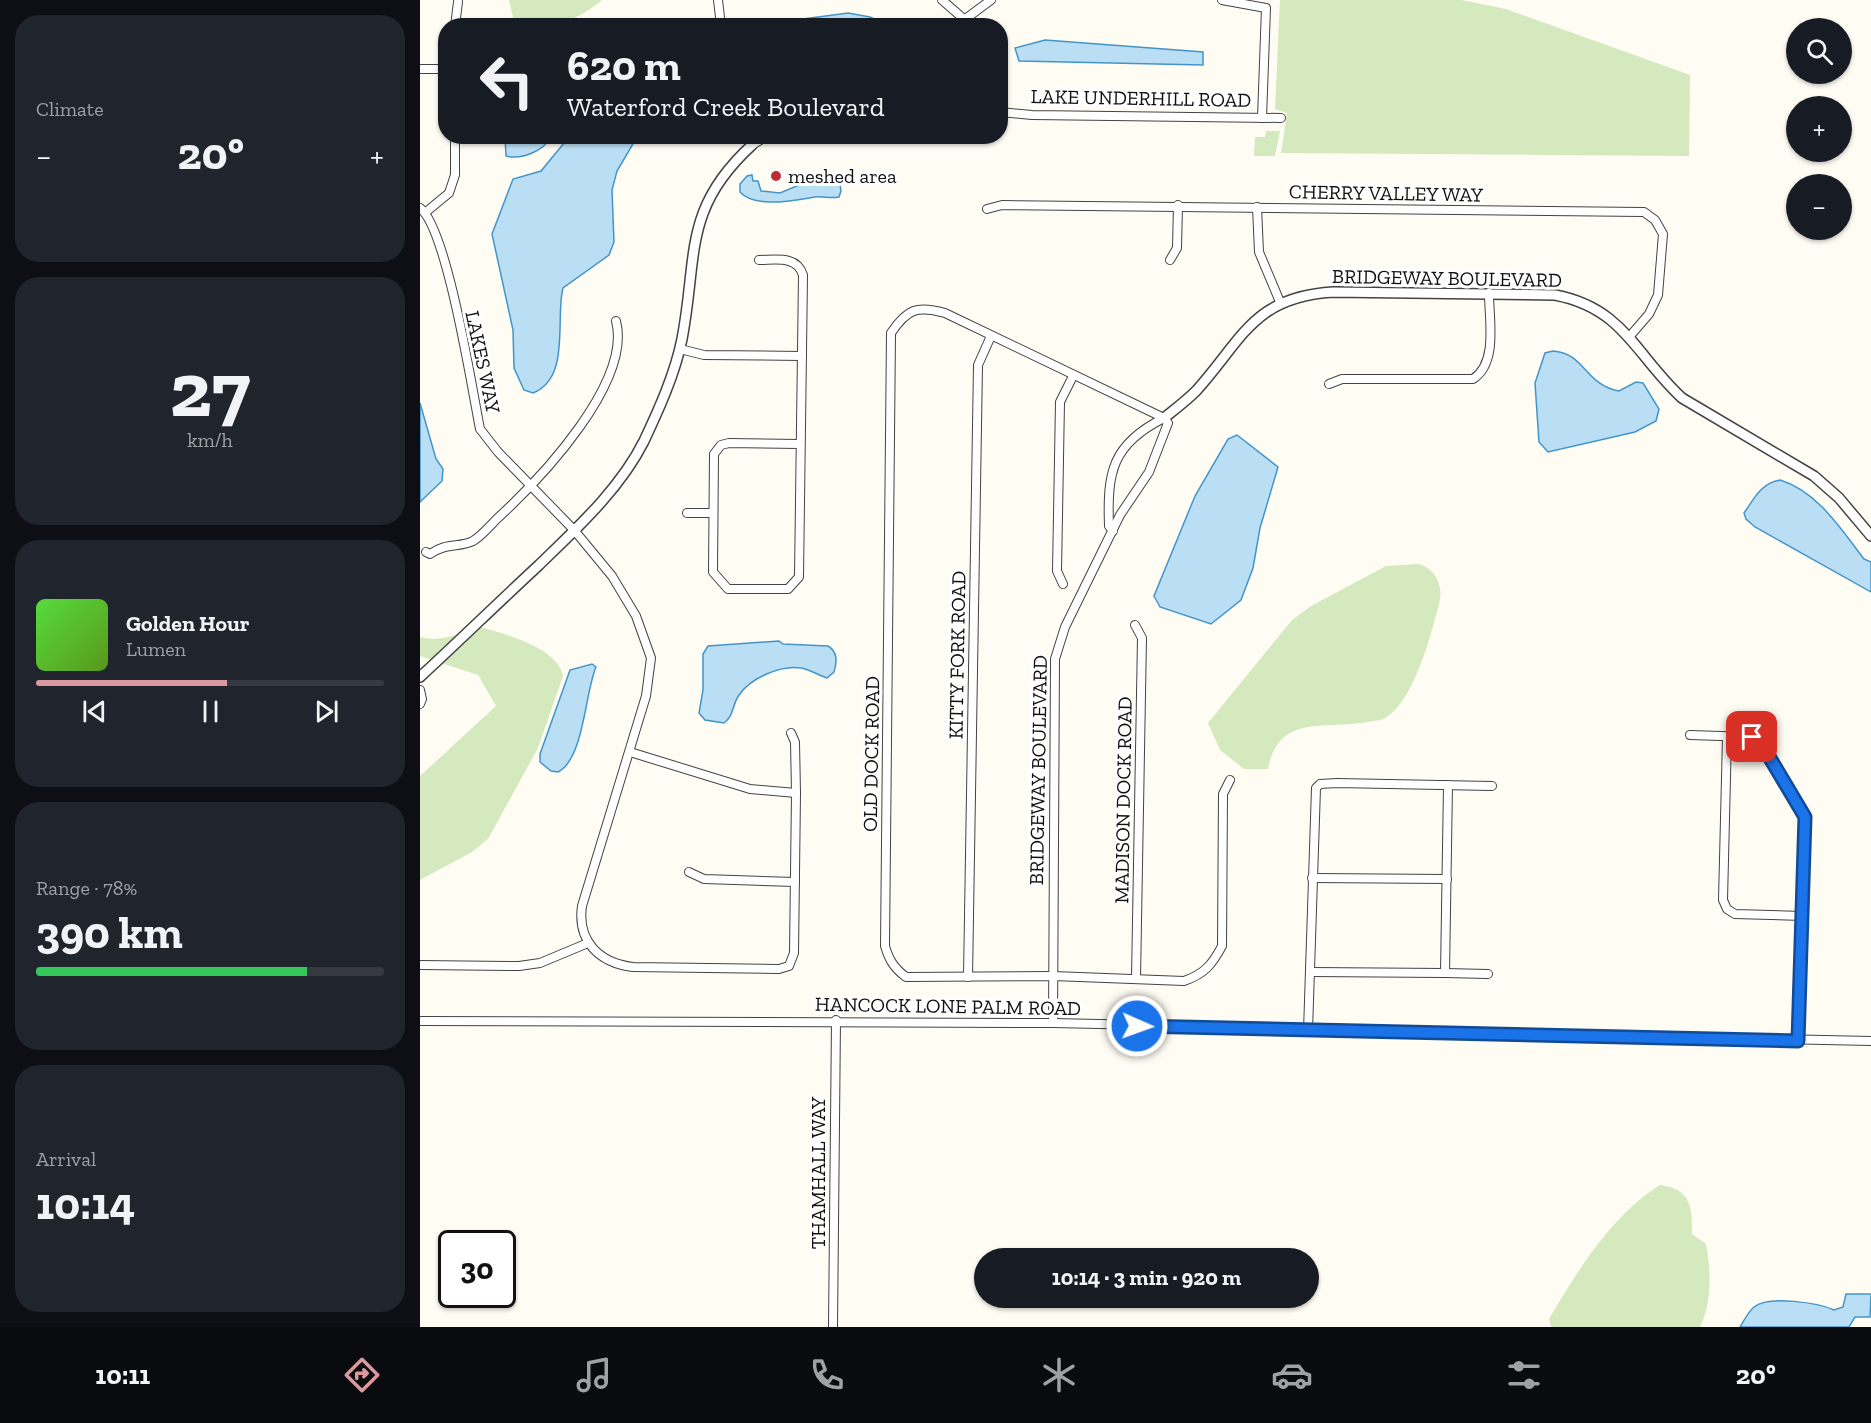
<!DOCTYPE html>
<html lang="en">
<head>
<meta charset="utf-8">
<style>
	:root { --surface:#171b24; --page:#20242c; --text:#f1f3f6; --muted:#9ea1a6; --line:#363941; --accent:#da999f }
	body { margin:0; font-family:"Zilla Slab",serif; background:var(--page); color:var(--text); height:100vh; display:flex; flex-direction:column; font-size:22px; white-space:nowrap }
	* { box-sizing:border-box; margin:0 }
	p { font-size:20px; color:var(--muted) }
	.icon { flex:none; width:33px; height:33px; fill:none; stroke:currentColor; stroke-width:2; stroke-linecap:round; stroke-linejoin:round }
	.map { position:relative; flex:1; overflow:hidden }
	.side { display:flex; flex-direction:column; gap:15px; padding:15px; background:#0d0f14; width:420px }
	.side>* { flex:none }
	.guide { position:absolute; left:18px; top:18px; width:570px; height:126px; border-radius:24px; box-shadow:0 2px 4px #0004; background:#171b24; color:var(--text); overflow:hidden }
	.buttons { position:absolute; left:1366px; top:18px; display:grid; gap:12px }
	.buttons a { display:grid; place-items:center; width:66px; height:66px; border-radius:50%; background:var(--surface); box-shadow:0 2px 4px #0004; font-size:30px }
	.speed { position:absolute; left:18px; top:1230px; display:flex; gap:12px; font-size:30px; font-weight:700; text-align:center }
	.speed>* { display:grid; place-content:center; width:78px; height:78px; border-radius:50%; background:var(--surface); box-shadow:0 2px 4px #0004; line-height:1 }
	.speed .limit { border:3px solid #111; border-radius:9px; background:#fff; color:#111 }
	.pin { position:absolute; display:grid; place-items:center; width:51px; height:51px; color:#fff; margin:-26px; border-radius:12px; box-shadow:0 3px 9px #0006 }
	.me { position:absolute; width:66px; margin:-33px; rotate:92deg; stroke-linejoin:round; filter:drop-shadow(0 0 4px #0008) }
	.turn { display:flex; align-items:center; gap:21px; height:126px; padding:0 30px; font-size:27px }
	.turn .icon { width:78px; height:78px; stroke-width:2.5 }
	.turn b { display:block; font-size:42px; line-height:51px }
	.big { font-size:45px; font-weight:700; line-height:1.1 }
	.side .card { flex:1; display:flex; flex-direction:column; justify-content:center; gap:9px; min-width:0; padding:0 21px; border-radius:24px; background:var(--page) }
	.side .dial { align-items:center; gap:0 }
	.dial b { font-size:78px; line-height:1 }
	.song { display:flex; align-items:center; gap:18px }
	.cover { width:72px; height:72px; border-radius:9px; background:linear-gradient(135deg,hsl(110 70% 55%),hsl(90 70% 35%)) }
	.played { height:6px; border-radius:3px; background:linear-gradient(90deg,var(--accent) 55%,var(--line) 55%) }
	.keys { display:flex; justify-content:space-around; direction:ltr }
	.heat { display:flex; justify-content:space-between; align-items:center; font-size:33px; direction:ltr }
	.charge { height:9px; border-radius:4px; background:linear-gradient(90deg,#34c759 78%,var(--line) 0) }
	.trip { position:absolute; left:554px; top:1248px; width:345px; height:60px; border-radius:30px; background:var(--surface); box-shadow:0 2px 4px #0004; font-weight:700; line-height:60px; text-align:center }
	.tab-bar { display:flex; height:96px; justify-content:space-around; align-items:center; background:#090b0e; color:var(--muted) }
	.tab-bar .icon { width:42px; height:42px }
	.tab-bar .active { color:var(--accent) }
	.tab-bar b { font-size:27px; color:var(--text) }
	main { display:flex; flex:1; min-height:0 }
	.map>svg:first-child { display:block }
	.green { fill:#d4e9bd }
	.water { fill:#badff4; stroke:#4395c9; stroke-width:1.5 }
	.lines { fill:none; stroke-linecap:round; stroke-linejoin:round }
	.minor-casing { stroke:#434343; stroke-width:10 }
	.tertiary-casing { stroke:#434343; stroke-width:12 }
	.minor { stroke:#fff; stroke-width:8 }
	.tertiary { stroke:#fff; stroke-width:9 }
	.route-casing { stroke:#114b97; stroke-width:15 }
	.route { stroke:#1a73e8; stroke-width:10 }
	.poi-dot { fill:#bd2c34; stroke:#fff; stroke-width:2 }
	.labels { text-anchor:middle; stroke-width:6; stroke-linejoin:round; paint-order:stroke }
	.street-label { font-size:20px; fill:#101010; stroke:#fff }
	.poi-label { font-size:20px; fill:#101010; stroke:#fff; text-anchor:start }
</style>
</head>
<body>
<main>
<section class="side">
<div class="card"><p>Climate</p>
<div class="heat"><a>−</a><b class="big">20°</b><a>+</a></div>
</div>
<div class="card dial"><b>27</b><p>km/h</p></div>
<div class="card">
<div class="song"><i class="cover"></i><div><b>Golden Hour</b><p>Lumen</p></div></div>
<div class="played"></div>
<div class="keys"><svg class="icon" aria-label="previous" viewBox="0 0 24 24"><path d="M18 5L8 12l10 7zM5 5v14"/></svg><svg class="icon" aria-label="pause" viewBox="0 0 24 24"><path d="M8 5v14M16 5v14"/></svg><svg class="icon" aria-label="next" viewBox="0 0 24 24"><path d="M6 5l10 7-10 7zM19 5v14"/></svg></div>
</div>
<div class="card"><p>Range · 78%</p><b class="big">390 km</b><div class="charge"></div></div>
<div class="card"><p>Arrival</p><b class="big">10:14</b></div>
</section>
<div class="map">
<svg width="1451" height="1327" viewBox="0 0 1451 1327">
	<rect width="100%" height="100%" fill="#fffcf4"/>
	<g class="green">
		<path d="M89 0H182C152 25 132 26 95 26Z"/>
		<polygon points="860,0 1042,0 1086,9 1270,75 1269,156 861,153 867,113 855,109"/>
		<polygon points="846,131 860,131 855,156 834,156 835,137 845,137"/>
		<path d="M999 564C1016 569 1024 587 1019 604 1011 635 994 701 965 718 960 721 952 721 947 722 904 730 859 713 848 769H824L800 750 788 723 872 620 891 606 966 566Z"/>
		<path d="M51 625C76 631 138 646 143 676L118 748 68 839 52 852 0 880V776L76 706 58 675 0 656V637C16 641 38 638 51 625Z"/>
		<path d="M1240 1185C1272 1189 1272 1208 1272 1234L1286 1244C1291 1271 1292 1302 1280 1327H1131L1129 1319C1158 1270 1192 1215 1240 1185Z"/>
	</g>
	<g class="water">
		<polygon points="428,13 450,17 467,25 361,25 368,21"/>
		<polygon points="625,40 783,52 783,65 599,61 595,48"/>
		<path d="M131 137C124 151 101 160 86 156L85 137Z"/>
		<path d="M149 137H217L197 171 192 190 194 242 189 255 143 288C135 319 151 378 113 393L104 390 94 368 93 330 72 234 93 179 121 171Z"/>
		<path d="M410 172 419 179 421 191 419 197C410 199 404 196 395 197 375 200 335 209 320 192V184L327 176 332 175 333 181H338L341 191 360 193Z"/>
		<path d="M1133 351C1165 353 1165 385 1199 391L1216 382 1223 383 1239 409 1236 421 1215 432 1128 452 1119 442 1115 383 1125 353Z"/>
		<polygon points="0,403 16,459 23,469 22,481 0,502"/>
		<polygon points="817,435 858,467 840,528 833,568 821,600 791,624 740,607 734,596 775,496 808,439"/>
		<path d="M1360 480C1397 491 1421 529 1444 559L1451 562V592L1335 527 1326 519 1324 513C1334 499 1341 483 1360 480Z"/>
		<path d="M359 641 363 644 408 646C418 652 417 662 414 672L407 678C398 675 391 670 381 668 360 665 331 678 319 695 312 705 314 716 304 723L285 720 279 713 283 690V654L288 646Z"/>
		<path d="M172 664 176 667C165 692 164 759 138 772L131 771 120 762V754L150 670Z"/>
		<path d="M1426 1294H1451L1450 1317H1435L1429 1327H1320C1324 1321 1328 1312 1334 1307 1348 1295 1399 1303 1414 1310L1423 1307Z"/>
	</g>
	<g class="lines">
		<g class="minor-casing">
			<g id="minor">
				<polyline points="298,0 301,26"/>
				<polyline points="522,0 545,20"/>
				<polyline points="802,0 846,8 842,118"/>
				<polyline points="35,26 38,2"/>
				<polyline points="541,26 548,17 571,0"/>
				<polyline points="0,69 26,69"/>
				<polyline points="580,112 612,115 861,118"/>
				<polyline points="327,136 332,145 347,136"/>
				<polyline points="837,207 839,252 860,302"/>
				<path d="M0 208C27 228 52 389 60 429L78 452 154 530 192 576 216 616 231 658 226 696 162 906C157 941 179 963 213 967L359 969 369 966 374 953 376 793 375 742 371 733"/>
				<polyline points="567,209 582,205 1224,212 1235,220 1243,234 1238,295 1229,314 1210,336"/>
				<polyline points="6,212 29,193 35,175 35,136"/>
				<path d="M339 260C355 260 377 255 383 275L379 577 368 589H308L293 572 294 454 301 445 309 443 380 444"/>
				<polyline points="750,260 757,248 758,205"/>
				<polyline points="260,349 284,355 382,356"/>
				<path d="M909 384 922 379H1053C1078 363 1069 320 1069 293"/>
				<path d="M744 418 525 313C497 305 487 309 471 333L465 946C469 960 474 968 486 977L633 976 764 981C784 974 792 965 802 946L803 794 810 780"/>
				<polyline points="267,513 292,513"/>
				<path d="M693 531 689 526C687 472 692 444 744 418"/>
				<path d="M6 552 10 554C27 542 39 548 53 541 63 535 72 523 80 516 122 477 212 382 196 321"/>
				<polyline points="643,584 637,571 640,402 653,376"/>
				<polyline points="715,625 722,638 716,978"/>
				<polyline points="0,690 2,699 0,704"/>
				<polyline points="1270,735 1332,737 1341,743 1385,817 1378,1041"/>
				<polyline points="1307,737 1303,900 1307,909 1315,914 1383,916"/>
				<polyline points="210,752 330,789 376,793"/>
				<polyline points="269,872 284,879 375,882"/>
				<polyline points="892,878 1027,879"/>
				<polyline points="0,965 99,966 120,963 168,943"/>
				<polyline points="890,972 1025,973 1028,785"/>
				<polyline points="1025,973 1068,974"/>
				<polyline points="548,977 558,365 571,336"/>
				<polyline points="0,1021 633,1023 1451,1041"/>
				<polyline points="633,1023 635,659 645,627 700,515 729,472 748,423 744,418"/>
				<polyline points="888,1031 896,788 900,784 917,783 1072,786"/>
				<polyline points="413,1327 416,1020"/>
			</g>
		</g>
		<g class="tertiary-casing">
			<g id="tertiary">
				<path d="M744 418C754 410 766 401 776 391 823 339 833 297 913 292L1135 295C1204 308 1216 356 1262 398L1394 476 1419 498 1451 536"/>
				<path d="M0 677C40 640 79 602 119 565 157 528 200 489 224 441 239 409 255 374 262 339 278 256 262 209 332 145"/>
			</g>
		</g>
		<use href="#minor" class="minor"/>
		<use href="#tertiary" class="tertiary"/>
	</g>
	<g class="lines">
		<g class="route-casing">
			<polyline id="route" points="717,1026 1378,1041 1385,817 1341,743 1332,737"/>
		</g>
		<use href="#route" class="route"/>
	</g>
	<circle class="poi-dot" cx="356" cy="176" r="6"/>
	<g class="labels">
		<g class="street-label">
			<text transform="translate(721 98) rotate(1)" y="7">LAKE UNDERHILL ROAD</text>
			<text transform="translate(966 193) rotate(1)" y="7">CHERRY VALLEY WAY</text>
			<text transform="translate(1027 278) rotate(1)" y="7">BRIDGEWAY BOULEVARD</text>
			<text transform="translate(63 362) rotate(78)" y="7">LAKES WAY</text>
			<text transform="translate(537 655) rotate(-89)" y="7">KITTY FORK ROAD</text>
			<text transform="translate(451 754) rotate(-89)" y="7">OLD DOCK ROAD</text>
			<text transform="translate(618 770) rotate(-89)" y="7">BRIDGEWAY BOULEVARD</text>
			<text transform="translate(703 800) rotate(-89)" y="7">MADISON DOCK ROAD</text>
			<text transform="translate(528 1006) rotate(1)" y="7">HANCOCK LONE PALM ROAD</text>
			<text transform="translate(398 1173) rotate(-90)" y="7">THAMHALL WAY</text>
		</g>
		<g class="poi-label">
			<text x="368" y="183">meshed area</text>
		</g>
	</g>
</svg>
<div class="buttons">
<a><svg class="icon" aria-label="search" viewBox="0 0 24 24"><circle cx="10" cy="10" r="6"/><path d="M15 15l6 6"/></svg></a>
<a>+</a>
<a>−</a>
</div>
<div class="speed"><div class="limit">30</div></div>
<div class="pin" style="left:1332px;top:737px;background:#d93025"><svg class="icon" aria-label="arrive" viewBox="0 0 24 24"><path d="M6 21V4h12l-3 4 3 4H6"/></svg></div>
<svg class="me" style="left:717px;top:1026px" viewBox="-20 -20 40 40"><circle r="17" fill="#1a73e8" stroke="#fff" stroke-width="3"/><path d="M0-11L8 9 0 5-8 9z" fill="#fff"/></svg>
<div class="trip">10:14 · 3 min · 920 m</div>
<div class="guide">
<div class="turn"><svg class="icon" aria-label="left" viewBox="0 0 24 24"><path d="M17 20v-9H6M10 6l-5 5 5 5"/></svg><div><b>620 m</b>Waterford Creek Boulevard</div></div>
</div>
</div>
</main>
<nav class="tab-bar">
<b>10:11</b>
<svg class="icon active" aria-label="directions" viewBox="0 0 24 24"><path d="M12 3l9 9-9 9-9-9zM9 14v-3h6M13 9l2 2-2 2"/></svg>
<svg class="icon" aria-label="music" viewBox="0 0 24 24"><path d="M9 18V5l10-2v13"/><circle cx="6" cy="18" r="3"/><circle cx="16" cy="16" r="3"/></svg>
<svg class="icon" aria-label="phone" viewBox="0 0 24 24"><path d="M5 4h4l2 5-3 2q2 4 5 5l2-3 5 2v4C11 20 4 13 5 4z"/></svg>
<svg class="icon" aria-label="climate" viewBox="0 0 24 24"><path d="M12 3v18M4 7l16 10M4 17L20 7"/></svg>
<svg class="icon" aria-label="car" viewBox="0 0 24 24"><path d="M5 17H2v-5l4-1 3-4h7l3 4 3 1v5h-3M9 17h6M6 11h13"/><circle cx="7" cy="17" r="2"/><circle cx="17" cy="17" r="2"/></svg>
<svg class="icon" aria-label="filters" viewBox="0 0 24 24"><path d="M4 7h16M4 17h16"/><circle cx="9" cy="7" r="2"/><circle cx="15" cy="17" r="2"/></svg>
<b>20°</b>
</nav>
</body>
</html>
